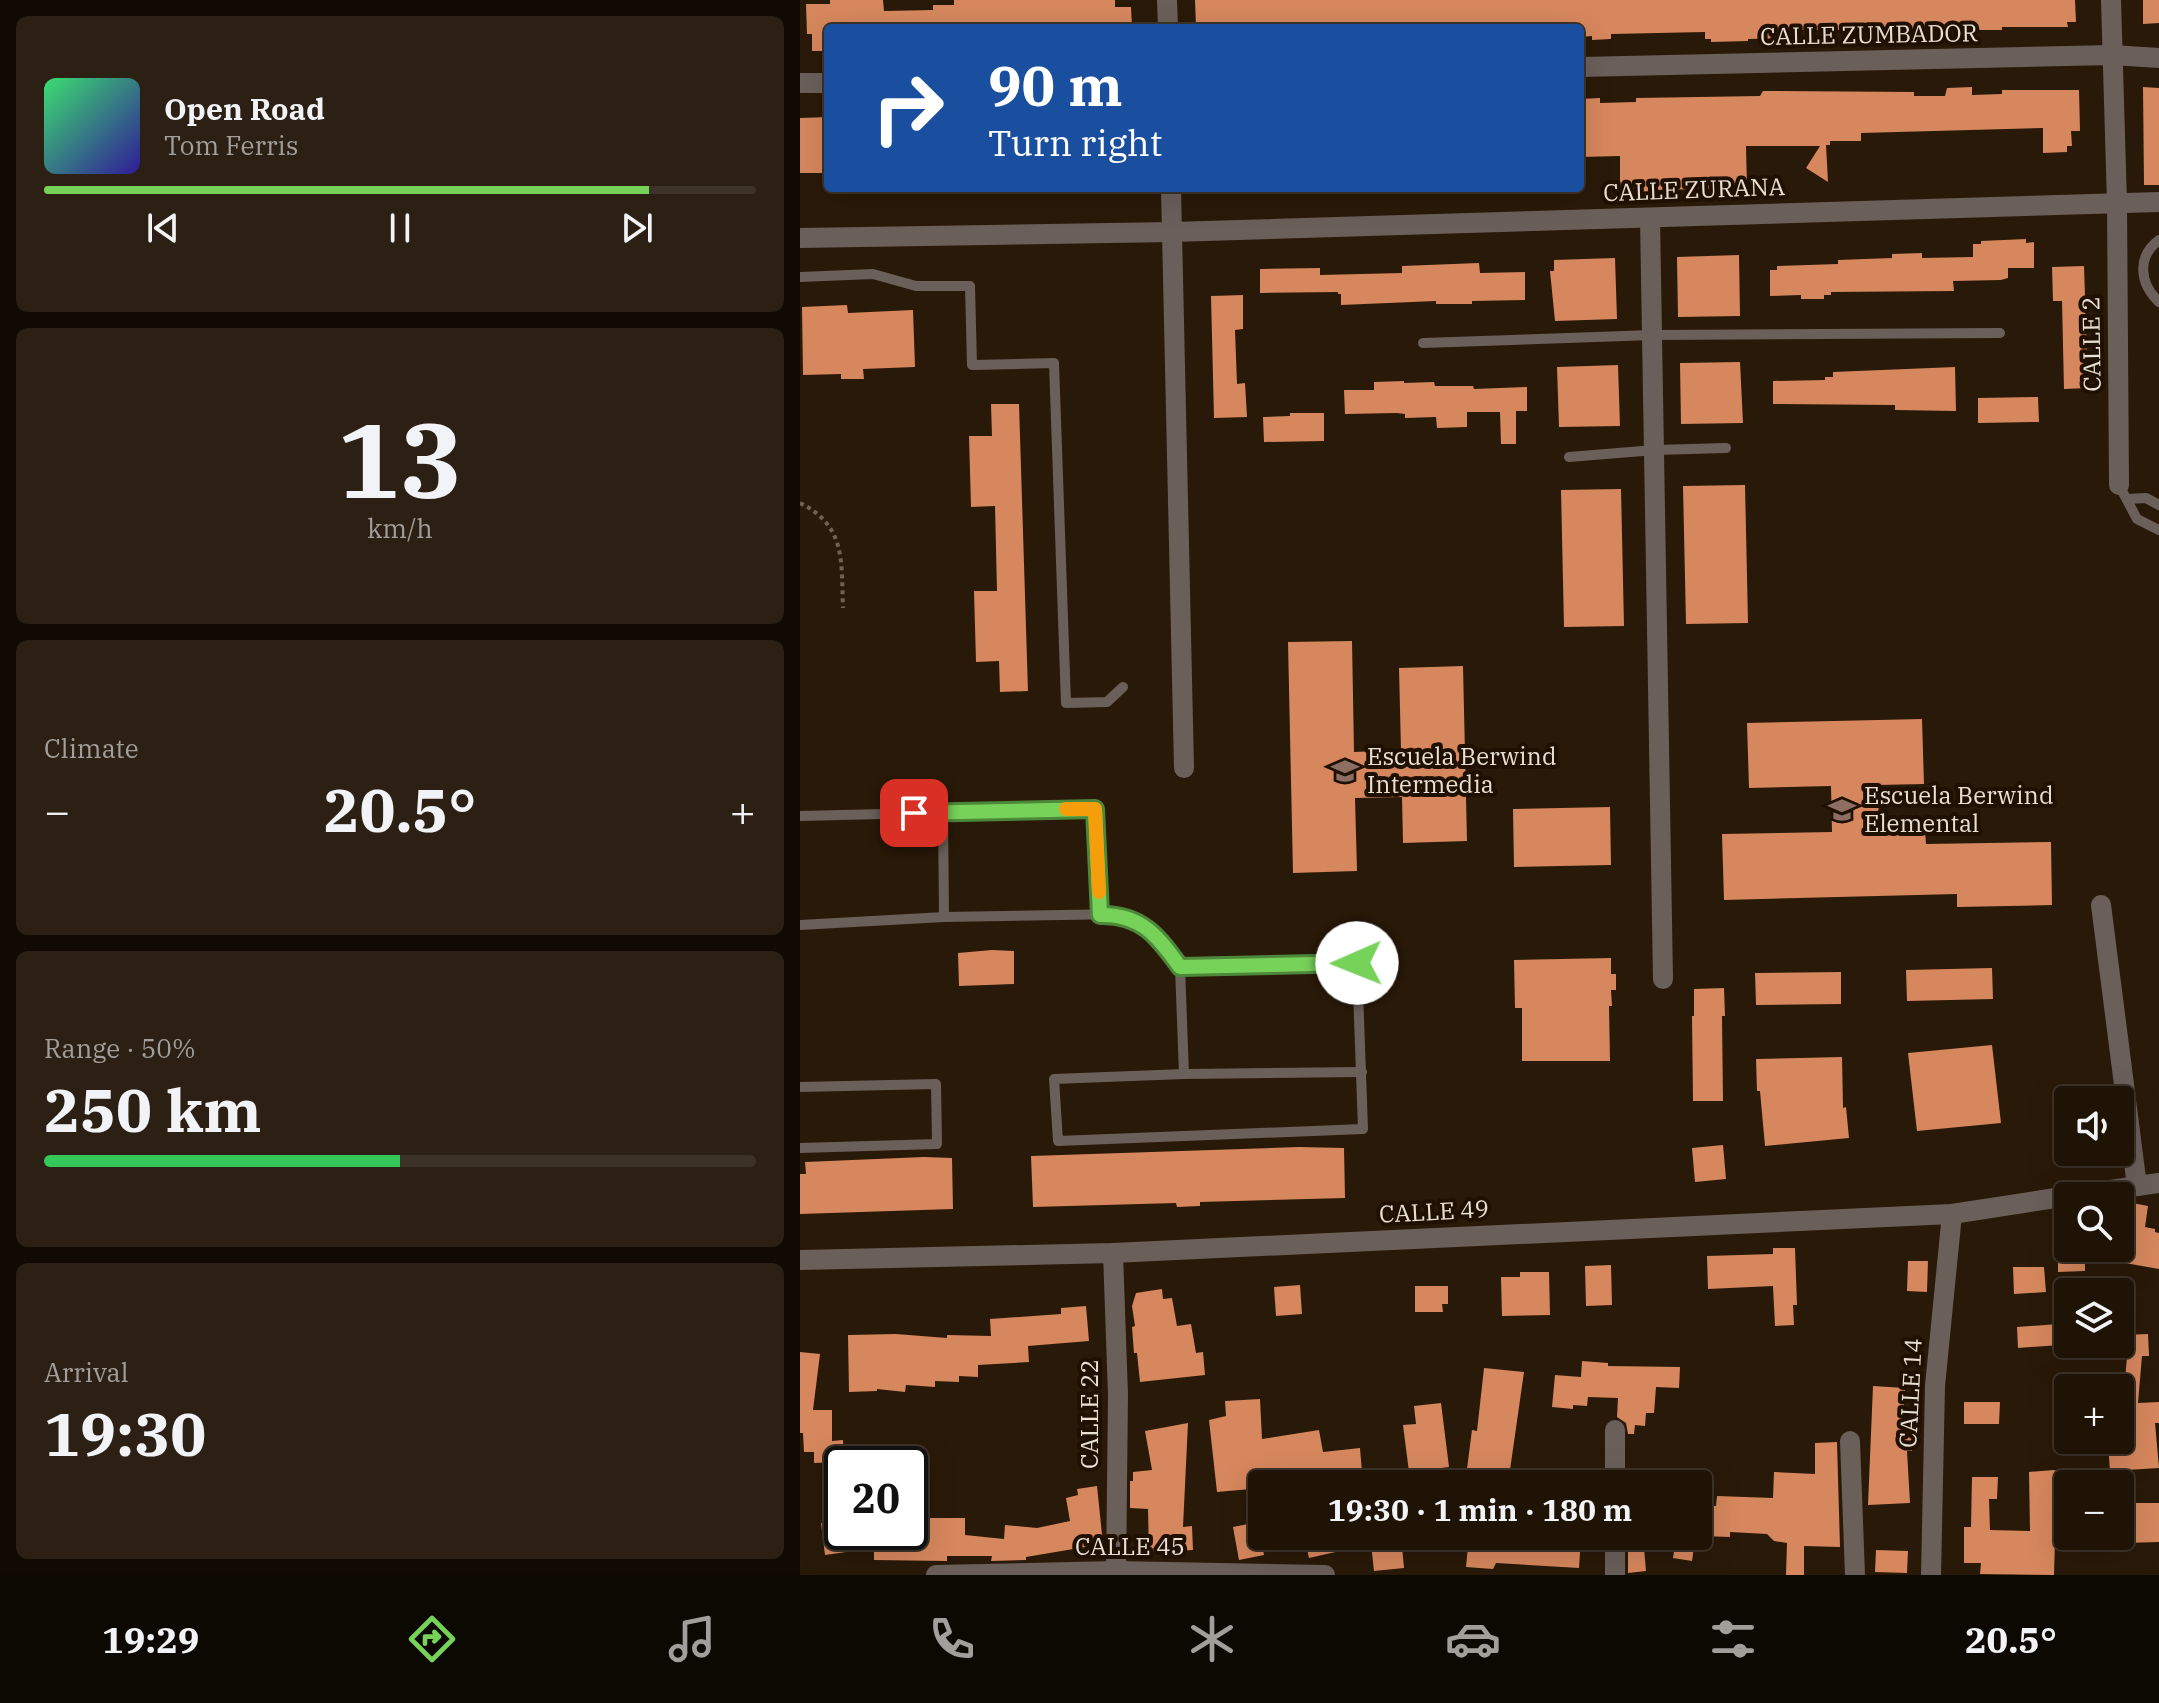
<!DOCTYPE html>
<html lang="en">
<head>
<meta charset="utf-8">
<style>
	:root { --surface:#1f1306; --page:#2c2014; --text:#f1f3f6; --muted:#a19e9b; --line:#3c3228; --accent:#77d259 }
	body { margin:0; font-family:"IBM Plex Serif",serif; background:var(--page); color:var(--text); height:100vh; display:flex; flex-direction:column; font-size:30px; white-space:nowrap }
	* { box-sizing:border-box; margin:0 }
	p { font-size:26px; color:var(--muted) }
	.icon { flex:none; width:44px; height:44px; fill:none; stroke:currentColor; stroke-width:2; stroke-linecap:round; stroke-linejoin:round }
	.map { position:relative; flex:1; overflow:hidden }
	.panel { display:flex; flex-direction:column; gap:16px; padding:16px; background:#110a03; width:800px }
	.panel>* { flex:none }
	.top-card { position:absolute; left:24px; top:24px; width:760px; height:168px; border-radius:8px; box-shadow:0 8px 32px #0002,0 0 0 2px var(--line); background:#1a4fa0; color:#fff; overflow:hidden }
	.buttons { position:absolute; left:1254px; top:1086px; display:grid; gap:16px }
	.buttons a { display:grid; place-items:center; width:80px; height:80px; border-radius:8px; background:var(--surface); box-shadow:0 8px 32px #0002,0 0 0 2px var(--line); font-size:40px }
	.speed { position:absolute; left:24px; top:1446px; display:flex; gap:16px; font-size:40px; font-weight:700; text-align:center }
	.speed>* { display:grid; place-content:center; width:104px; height:104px; border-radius:50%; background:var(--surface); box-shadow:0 8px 32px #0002,0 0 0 2px var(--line); line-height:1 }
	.speed .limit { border:4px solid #111; border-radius:12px; background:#fff; color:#111 }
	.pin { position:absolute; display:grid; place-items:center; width:68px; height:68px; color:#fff; margin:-34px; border-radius:16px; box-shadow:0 4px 12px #0006 }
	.me { position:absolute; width:88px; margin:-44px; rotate:269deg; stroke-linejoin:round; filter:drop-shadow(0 0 6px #0008) }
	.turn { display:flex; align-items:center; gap:28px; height:168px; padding:0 32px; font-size:36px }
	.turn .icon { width:104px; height:104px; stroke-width:2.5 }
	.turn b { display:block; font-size:56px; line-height:68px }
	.big { font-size:60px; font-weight:800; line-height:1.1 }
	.panel .widget { flex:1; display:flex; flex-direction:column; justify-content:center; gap:12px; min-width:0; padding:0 28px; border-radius:12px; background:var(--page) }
	.panel .dial { align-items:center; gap:0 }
	.dial b { font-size:104px; line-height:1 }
	.song { display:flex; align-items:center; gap:24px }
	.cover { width:96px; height:96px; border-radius:12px; background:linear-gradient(135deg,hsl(140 70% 55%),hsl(250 70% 35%)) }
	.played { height:8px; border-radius:4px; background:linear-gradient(90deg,var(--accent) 85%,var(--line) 85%) }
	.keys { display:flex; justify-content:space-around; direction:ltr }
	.heat { display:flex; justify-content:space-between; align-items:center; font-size:44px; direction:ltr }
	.charge { height:12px; border-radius:6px; background:linear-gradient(90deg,#34c759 50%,var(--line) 0) }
	.trip { position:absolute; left:448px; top:1470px; width:464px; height:80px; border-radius:8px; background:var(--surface); box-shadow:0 8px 32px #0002,0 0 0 2px var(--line); font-weight:800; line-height:80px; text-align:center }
	.dock { display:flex; height:128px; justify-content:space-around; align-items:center; background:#0c0802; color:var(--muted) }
	.dock .icon { width:56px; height:56px }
	.dock .selected { color:var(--accent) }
	.dock b { font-size:36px; color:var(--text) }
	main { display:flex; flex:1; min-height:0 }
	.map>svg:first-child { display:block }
	.building { fill:#d6875d }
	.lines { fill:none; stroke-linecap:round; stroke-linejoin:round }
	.path { stroke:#706253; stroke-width:4; stroke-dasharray:4 4; stroke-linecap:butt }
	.lane { stroke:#6b5f5a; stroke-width:10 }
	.street { stroke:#6b5f5a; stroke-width:20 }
	.route-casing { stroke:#4d883a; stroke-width:20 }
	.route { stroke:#77d259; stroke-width:14 }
	.slow { stroke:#f59e0b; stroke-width:14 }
	.labels { text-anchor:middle; stroke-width:8; stroke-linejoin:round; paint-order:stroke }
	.street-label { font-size:24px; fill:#eadfd5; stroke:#1f1002 }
	.poi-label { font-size:24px; fill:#eadfd5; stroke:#1f1002; text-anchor:start }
</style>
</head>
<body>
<main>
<section class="panel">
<div class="widget">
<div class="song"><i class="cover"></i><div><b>Open Road</b><p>Tom Ferris</p></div></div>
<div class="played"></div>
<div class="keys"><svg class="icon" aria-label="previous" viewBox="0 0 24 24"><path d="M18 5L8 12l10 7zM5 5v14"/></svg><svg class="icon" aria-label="pause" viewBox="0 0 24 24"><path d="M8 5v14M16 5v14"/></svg><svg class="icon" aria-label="next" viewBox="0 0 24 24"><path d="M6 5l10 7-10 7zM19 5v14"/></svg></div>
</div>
<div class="widget dial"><b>13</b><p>km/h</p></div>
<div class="widget"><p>Climate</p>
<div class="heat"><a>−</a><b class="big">20.5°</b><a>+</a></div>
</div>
<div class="widget"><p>Range · 50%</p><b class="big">250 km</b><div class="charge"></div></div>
<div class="widget"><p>Arrival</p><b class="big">19:30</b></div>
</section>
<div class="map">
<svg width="1359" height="1575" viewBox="0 0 1359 1575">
	<rect width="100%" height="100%" fill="#291908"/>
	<g class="building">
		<polygon points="30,0 83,0 84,11 133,10 133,5 154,5 154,0 315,0 315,7 331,7 332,27 28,28 28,51 12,51 12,34 7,34 6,4 30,4"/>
		<polygon points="395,0 1275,0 1276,22 1267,22 1268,27 1202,27 1202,30 990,30 990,38 948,39 948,41 911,42 911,39 905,39 905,32 811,34 811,39 792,40 792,36 780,37 780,28 396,28"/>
		<polygon points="1343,0 1359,0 1359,23 1343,24"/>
		<polygon points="1172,87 1172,95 1202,94 1202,90 1279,90 1280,131 1271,131 1272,146 1267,146 1267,152 1243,153 1243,128 1061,133 1061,141 1030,141 1030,145 1026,145 1028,182 1006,168 1020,146 946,146 947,188 852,190 852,192 843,192 843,195 820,196 820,156 780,157 780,99 800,98 800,103 836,102 836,98 960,96 963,91 1114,92 1114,96 1145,96 1147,88"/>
		<polygon points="1343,87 1359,88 1359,185 1344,185"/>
		<polygon points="28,117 28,173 0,173 0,118"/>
		<polygon points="1226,239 1226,243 1234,242 1234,268 1208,268 1208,278 1201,280 1153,281 1154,291 1031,292 1031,295 1024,295 1024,299 1001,299 1001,295 970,296 970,270 977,270 977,266 1038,264 1038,260 1092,258 1092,254 1122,253 1122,258 1173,257 1173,244 1181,244 1181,241"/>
		<polygon points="939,255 940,316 878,317 877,257"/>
		<polygon points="815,258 817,319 755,321 750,271 754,271 754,260"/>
		<polygon points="679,263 680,273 725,272 725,300 672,301 672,304 636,304 636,301 541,305 541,294 538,294 538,292 460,293 460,269 520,268 520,275 602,273 602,266"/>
		<polygon points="1284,266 1288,388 1264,389 1262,301 1253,301 1252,267"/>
		<polygon points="443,295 443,329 435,330 437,384 445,383 447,417 414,418 411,296"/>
		<polygon points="47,305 48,313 113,310 115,367 63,369 64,379 41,379 41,374 3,375 2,307"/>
		<polygon points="940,362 943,423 881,424 880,363"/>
		<polygon points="818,365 820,426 759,427 757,367"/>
		<polygon points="1155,367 1156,411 1095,410 1095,405 973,404 973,381 1025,380 1025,377 1033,377 1033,372"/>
		<polygon points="604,381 604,383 634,382 635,386 673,386 674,389 727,387 727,411 716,411 716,444 701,444 700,412 667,412 667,427 637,428 636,417 605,418 605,414 597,413 545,414 544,390 574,390 574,382"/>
		<polygon points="1238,397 1239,422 1178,423 1178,398"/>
		<polygon points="191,404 219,404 228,691 200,692 199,661 176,662 174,591 197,591 195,506 171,507 169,436 192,436"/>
		<polygon points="490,413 524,413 524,441 464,442 463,417 490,416"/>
		<polygon points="945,485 948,623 886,624 883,486"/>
		<polygon points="821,489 824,626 764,627 761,490"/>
		<polygon points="552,641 554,752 601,750 599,668 663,666 667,841 603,843 602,797 555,798 557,871 493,873 488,642"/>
		<polygon points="1122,719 1124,784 1078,785 1079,831 1125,830 1126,844 1251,842 1252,905 1157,907 1157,894 924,900 922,834 1032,832 1031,786 949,788 947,723"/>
		<polygon points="810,807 811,865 714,867 713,809"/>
		<polygon points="192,950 214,951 214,984 159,986 158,953"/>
		<polygon points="811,958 811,974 816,974 816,990 811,990 812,1006 809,1006 810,1061 722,1061 722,1008 715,1008 714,960"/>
		<polygon points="1192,968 1193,999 1107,1001 1106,970"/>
		<polygon points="1041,972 1041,1004 956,1005 955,973"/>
		<polygon points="924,988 925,1016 922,1016 923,1101 893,1101 892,1016 894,1016 894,989"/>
		<polygon points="1192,1045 1201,1123 1117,1131 1108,1053"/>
		<polygon points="1042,1057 1043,1108 1046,1107 1049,1138 965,1146 960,1091 957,1091 956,1059"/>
		<polygon points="923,1145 926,1179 895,1182 892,1148"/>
		<polygon points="499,1147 544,1148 545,1198 400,1202 400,1206 377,1207 376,1203 233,1207 231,1156"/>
		<polygon points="124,1157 152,1158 153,1209 0,1214 0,1174 6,1174 5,1162"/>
		<polygon points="1322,1201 1348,1206 1345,1227 1355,1229 1355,1232 1359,1233 1359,1269 1325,1263 1328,1244 1320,1242 1320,1202"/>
		<polygon points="973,1248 995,1248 997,1305 993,1305 994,1325 975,1326 973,1286 908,1289 907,1256 973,1254"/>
		<polygon points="1258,1248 1285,1248 1285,1271 1258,1272"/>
		<polygon points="1108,1261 1128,1261 1127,1292 1107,1291"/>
		<polygon points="811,1265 812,1305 786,1306 785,1266"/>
		<polygon points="1213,1267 1244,1267 1246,1292 1214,1294"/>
		<polygon points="720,1272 749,1272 750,1315 702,1316 701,1277 720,1277"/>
		<polygon points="500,1285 502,1314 476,1316 474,1287"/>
		<polygon points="615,1286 648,1286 648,1304 642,1304 643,1312 615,1312"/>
		<polygon points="362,1289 363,1299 372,1298 377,1326 391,1324 396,1353 403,1352 405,1375 340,1382 337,1353 334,1353 332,1327 335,1326 332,1306 336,1293"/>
		<polygon points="286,1306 289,1341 228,1346 229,1362 178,1365 178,1377 159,1376 159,1382 135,1381 135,1387 106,1385 105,1392 77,1389 77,1391 49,1392 48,1335 96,1334 147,1338 147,1335 191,1336 190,1319 261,1314 261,1308"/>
		<polygon points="1258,1324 1260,1345 1218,1348 1217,1327"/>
		<polygon points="1348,1334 1349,1356 1342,1356 1338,1403 1359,1402 1359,1423 1355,1423 1359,1468 1310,1471 1308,1444 1319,1443 1320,1440 1320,1403 1323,1403 1327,1357 1320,1357 1320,1335"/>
		<polygon points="0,1352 20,1354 13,1410 32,1410 32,1441 43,1440 44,1462 14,1463 14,1452 4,1452 3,1433 0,1433"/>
		<polygon points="782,1361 808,1363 808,1366 880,1367 879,1388 856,1387 854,1413 846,1413 845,1426 835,1425 834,1434 828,1434 826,1423 817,1417 818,1398 788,1397 787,1406 773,1405 773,1409 752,1407 755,1375 781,1377"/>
		<polygon points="684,1368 724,1372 708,1484 665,1484 672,1430 677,1431"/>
		<polygon points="1073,1386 1105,1388 1103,1419 1113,1419 1112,1451 1107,1451 1110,1503 1068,1505"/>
		<polygon points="460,1399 462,1439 519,1430 523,1452 560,1448 563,1484 462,1484 462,1488 417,1492 409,1420 426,1416 425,1401"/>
		<polygon points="1164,1402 1200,1402 1199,1424 1164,1424"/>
		<polygon points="641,1403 649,1467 609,1472 603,1425 616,1424 614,1406"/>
		<polygon points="388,1423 383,1527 392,1526 393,1550 349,1552 348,1509 330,1508 330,1481 333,1481 333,1472 352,1470 345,1431"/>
		<polygon points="1037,1442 1040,1547 1004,1546 1004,1575 986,1575 987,1543 974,1541 967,1534 930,1532 930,1537 902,1536 904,1505 916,1506 917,1496 973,1498 974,1472 1015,1474 1015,1443"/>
		<polygon points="1254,1470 1260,1472 1260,1477 1268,1477 1268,1501 1260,1501 1260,1505 1256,1505 1254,1575 1180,1574 1181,1563 1164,1563 1164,1527 1171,1527 1172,1477 1198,1477 1197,1499 1189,1499 1190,1530 1230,1531 1229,1472"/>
		<polygon points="297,1486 303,1544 226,1557 226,1560 191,1561 192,1556 147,1556 147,1561 74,1560 74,1548 25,1555 21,1523 42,1521 42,1532 110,1532 110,1523 121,1523 121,1518 165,1518 165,1535 204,1539 205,1525 237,1528 270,1521 266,1498 278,1495 277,1489"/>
		<polygon points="1324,1503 1359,1503 1359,1542 1325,1543"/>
		<polygon points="458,1522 464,1555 439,1560 433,1527"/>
		<polygon points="504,1536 601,1536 604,1568 574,1571 571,1544 509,1558"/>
		<polygon points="669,1536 708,1536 707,1546 741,1548 742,1536 781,1538 779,1568 696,1563 693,1569 666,1567"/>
		<polygon points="828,1536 843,1536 846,1571 828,1573"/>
		<polygon points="876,1538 895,1540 892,1561 873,1558"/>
		<polygon points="1076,1550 1108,1551 1107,1573 1075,1572"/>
	</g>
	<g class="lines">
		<path class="path" d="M0 503C47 526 41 563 43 608"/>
		<g class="lane">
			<path d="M1359 240C1336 257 1340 284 1359 302"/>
			<polyline points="0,277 73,274 116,286 170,286 172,365 254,363 266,703 307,702 323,687"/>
			<polyline points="623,343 853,335 1200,333"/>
			<polyline points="769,457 855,450 926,448"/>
			<polyline points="1319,485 1337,519 1359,530"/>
			<polyline points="1327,499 1346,498 1359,505"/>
			<polyline points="143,812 144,917"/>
			<polyline points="0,816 295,809 300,915"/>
			<polyline points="0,925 144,917 323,914 361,939 380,967"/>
			<polygon points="557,963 563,1129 258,1141 254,1079 384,1074 380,967"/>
			<polyline points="384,1074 562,1072"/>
			<polyline points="0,1087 136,1084 137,1144 0,1148"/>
		</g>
		<g class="street">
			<polyline points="367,0 368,28"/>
			<polyline points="1311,0 1317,203 1319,485"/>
			<polyline points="780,67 1312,55 1359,58"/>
			<polyline points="0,83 28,83"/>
			<polyline points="371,188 384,768"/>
			<polyline points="850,218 863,979"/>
			<polyline points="0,238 372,232 1359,202"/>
			<polyline points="1301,905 1337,1186"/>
			<polyline points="1269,1196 1359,1183"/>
			<polyline points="313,1253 318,1395 316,1575"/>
			<polyline points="0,1260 313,1253 1152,1214 1268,1196"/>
			<polyline points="1050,1441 1055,1575"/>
			<polyline points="815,1484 815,1430"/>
			<polyline points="136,1575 316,1571 525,1575"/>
			<polyline points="815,1575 815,1536"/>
			<polyline points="1131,1575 1135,1386 1152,1214"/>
		</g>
	</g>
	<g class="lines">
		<g class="route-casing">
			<path id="route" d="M114 813 295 809 300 915C341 914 358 936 380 967L557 963"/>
		</g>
		<use href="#route" class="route"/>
		<polyline class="slow" points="266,809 295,809 299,892"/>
	</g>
	<defs>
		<g id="school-bare" transform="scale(2.16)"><path d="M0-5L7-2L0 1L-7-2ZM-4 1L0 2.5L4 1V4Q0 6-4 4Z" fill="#8d6e63" stroke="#1f1002" stroke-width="2.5" paint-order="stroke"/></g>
	</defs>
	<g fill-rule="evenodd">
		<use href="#school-bare" x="545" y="771"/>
		<use href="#school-bare" x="1042" y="810"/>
	</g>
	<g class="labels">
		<g class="street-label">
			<text transform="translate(1069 35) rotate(-1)" y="8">CALLE ZUMBADOR</text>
			<text transform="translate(894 190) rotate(-2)" y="8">CALLE ZURANA</text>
			<text transform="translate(1292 344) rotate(-91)" y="8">CALLE 2</text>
			<text transform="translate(634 1212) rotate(-3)" y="8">CALLE 49</text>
			<text transform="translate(1111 1393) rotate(-87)" y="8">CALLE 14</text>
			<text transform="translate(290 1414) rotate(-90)" y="8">CALLE 22</text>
			<text x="330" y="1555">CALLE 45</text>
		</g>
		<g class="poi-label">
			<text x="567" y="765">Escuela Berwind<tspan x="567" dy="28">Intermedia</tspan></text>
			<text x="1064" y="804">Escuela Berwind<tspan x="1064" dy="28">Elemental</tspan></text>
		</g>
	</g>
</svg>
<div class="buttons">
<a><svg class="icon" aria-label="sound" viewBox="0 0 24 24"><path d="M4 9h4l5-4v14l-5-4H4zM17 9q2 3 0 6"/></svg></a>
<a><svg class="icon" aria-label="search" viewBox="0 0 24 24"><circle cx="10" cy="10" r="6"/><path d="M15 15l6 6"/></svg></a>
<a><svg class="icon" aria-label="layers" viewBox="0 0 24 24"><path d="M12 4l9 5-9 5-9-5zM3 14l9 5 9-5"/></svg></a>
<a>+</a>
<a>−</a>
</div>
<div class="speed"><div class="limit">20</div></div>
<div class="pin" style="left:114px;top:813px;background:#d93025"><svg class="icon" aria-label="arrive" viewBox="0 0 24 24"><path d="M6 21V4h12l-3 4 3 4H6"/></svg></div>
<svg class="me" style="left:557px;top:963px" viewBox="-20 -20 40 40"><circle r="19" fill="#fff"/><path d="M0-13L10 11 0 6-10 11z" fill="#77d259"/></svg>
<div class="trip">19:30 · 1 min · 180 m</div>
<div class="top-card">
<div class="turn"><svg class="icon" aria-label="right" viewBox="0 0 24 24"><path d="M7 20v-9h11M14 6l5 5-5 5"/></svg><div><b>90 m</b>Turn right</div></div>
</div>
</div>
</main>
<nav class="dock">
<b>19:29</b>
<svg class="icon selected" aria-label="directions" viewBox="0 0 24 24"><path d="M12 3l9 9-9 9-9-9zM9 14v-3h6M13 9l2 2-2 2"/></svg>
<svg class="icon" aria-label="music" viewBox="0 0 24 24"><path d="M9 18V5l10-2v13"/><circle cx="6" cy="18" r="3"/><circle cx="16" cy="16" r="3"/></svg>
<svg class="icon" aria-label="phone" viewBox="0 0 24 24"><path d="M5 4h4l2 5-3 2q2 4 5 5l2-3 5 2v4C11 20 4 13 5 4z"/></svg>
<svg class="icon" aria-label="climate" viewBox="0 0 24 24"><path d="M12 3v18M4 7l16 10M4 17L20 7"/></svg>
<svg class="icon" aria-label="car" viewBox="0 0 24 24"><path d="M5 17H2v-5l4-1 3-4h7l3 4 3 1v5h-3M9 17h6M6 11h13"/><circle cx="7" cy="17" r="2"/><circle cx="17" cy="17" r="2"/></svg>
<svg class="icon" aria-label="filters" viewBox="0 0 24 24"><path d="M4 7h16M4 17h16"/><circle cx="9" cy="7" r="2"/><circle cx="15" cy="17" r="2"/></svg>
<b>20.5°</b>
</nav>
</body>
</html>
